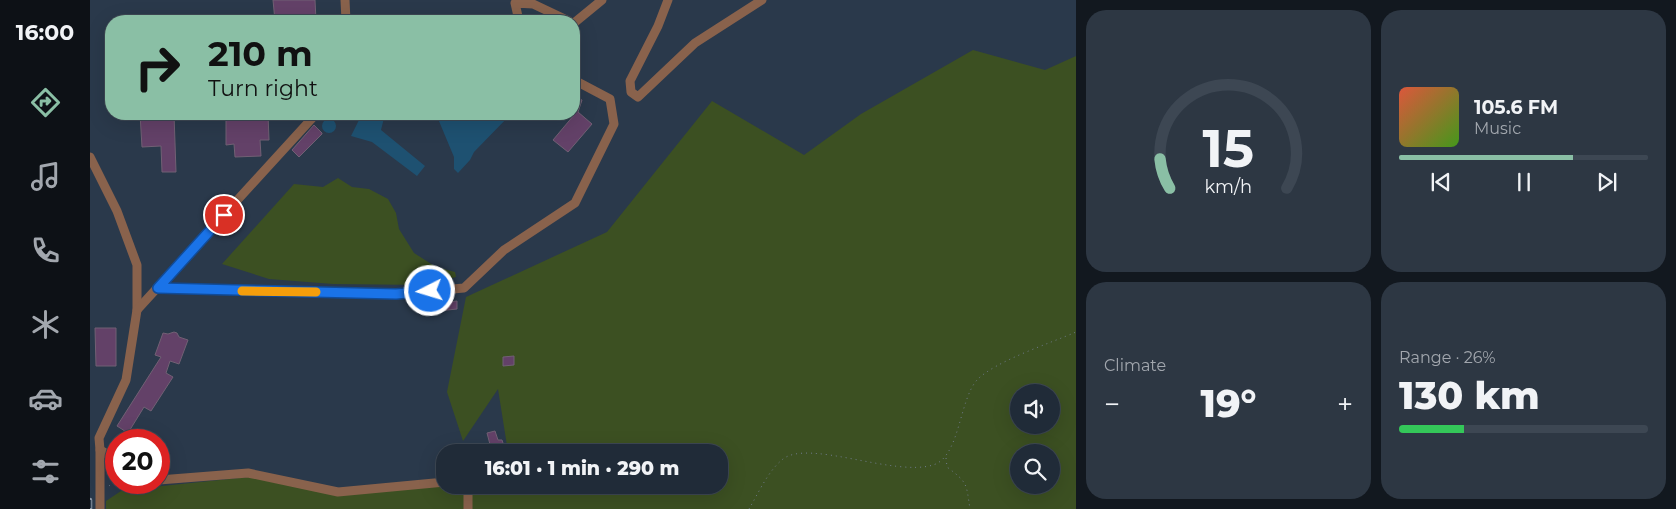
<!DOCTYPE html>
<html lang="en">
<head>
<meta charset="utf-8">
<style>
	:root { --surface:#202b38; --page:#2d3743; --text:#f1f3f6; --muted:#a2a7ae; --line:#3d4753; --accent:#8abfa5 }
	body { margin:0; font-family:Montserrat,sans-serif; background:var(--page); color:var(--text); height:100vh; display:flex; flex-direction:column; font-size:19px; white-space:nowrap }
	* { box-sizing:border-box; margin:0 }
	p { font-size:16px; color:var(--muted) }
	.icon { flex:none; width:28px; height:28px; fill:none; stroke:currentColor; stroke-width:2; stroke-linecap:round; stroke-linejoin:round }
	.map { position:relative; flex:1; overflow:hidden }
	.sheet { display:flex; flex-direction:column; gap:10px; padding:10px; background:#12181f; width:600px }
	.sheet>* { flex:none }
	.banner { position:absolute; left:15px; top:15px; width:475px; height:105px; border-radius:20px; box-shadow:0 5px 20px #0002,0 0 0 1px var(--line); background:#8abfa5; color:#111; overflow:hidden }
	.controls { position:absolute; left:920px; top:384px; display:grid; gap:10px }
	.controls a { display:grid; place-items:center; width:50px; height:50px; border-radius:50%; background:var(--surface); box-shadow:0 5px 20px #0002,0 0 0 1px var(--line); font-size:25px }
	.speed { position:absolute; left:15px; top:429px; display:flex; gap:10px; font-size:25px; font-weight:700; text-align:center }
	.speed>* { display:grid; place-content:center; width:65px; height:65px; border-radius:50%; background:var(--surface); box-shadow:0 5px 20px #0002,0 0 0 1px var(--line); line-height:1 }
	.speed .limit { border:8px solid #d22; background:#fff; color:#111 }
	.pin { position:absolute; display:grid; place-items:center; width:42px; height:42px; color:#fff; margin:-21px; border:2px solid #fff; border-radius:50%; box-shadow:0 1px 5px #0007 }
	.me { position:absolute; width:55px; margin:-28px; rotate:265deg; stroke-linejoin:round; filter:drop-shadow(0 0 4px #0008) }
	.turn { display:flex; align-items:center; gap:18px; height:105px; padding:0 20px; font-size:22px }
	.turn .icon { width:65px; height:65px; stroke-width:2.5 }
	.turn b { display:block; font-size:35px; line-height:42px }
	.big { font-size:38px; font-weight:800; line-height:1.1 }
	.sheet .tile { flex:1; display:flex; flex-direction:column; justify-content:center; gap:8px; min-width:0; padding:0 18px; border-radius:20px; background:var(--page) }
	.sheet .dial { align-items:center; gap:0 }
	.dial svg { height:130px; overflow:visible; fill:none; stroke:var(--line); stroke-width:7; stroke-linecap:round; text-anchor:middle }
	.dial text { fill:var(--text); stroke:none }
	.song { display:flex; align-items:center; gap:15px }
	.cover { width:60px; height:60px; border-radius:8px; background:linear-gradient(135deg,hsl(10 70% 55%),hsl(100 70% 35%)) }
	.played { height:5px; border-radius:2px; background:linear-gradient(90deg,var(--accent) 70%,var(--line) 70%) }
	.keys { display:flex; justify-content:space-around; direction:ltr }
	.heat { display:flex; justify-content:space-between; align-items:center; font-size:28px; direction:ltr }
	.charge { height:8px; border-radius:4px; background:linear-gradient(90deg,#34c759 26%,var(--line) 0) }
	.sheet .tiles { flex:1; display:grid; gap:10px; grid-template-columns:repeat(2,1fr) }
	.trip { position:absolute; left:346px; top:444px; width:292px; height:50px; border-radius:20px; background:var(--surface); box-shadow:0 5px 20px #0002,0 0 0 1px var(--line); font-weight:800; line-height:50px; text-align:center }
	main { display:flex; flex:1; min-height:0 }
	.tab-bar { display:flex; flex-direction:column; width:90px; justify-content:space-around; align-items:center; background:#0d1116; color:var(--muted) }
	.tab-bar .icon { width:35px; height:35px }
	.tab-bar .active { color:var(--accent) }
	.tab-bar b { font-size:22px; color:var(--text) }
	.map>svg:first-child { display:block }
	.green { fill:#3c5022; fill-rule:evenodd }
	.water { fill:#1e5171 }
	.building { fill:#634168; stroke:#716074 }
	.lines { fill:none; stroke-linecap:round; stroke-linejoin:round }
	.path { stroke:#707c8c; stroke-width:1; stroke-dasharray:1 4; stroke-linecap:butt }
	.minor { stroke:#89624c; stroke-width:9 }
	.rail-casing { stroke:#8b96a5; stroke-width:4.5 }
	.rail { stroke:#2a394b; stroke-width:2.5; stroke-dasharray:8; stroke-linecap:butt }
	.route-casing { stroke:#114b97; stroke-width:12 }
	.route { stroke:#1a73e8; stroke-width:9 }
	.slow { stroke:#f59e0b; stroke-width:9 }
</style>
</head>
<body>
<main>
<nav class="tab-bar">
<b>16:00</b>
<svg class="icon active" aria-label="directions" viewBox="0 0 24 24"><path d="M12 3l9 9-9 9-9-9zM9 14v-3h6M13 9l2 2-2 2"/></svg>
<svg class="icon" aria-label="music" viewBox="0 0 24 24"><path d="M9 18V5l10-2v13"/><circle cx="6" cy="18" r="3"/><circle cx="16" cy="16" r="3"/></svg>
<svg class="icon" aria-label="phone" viewBox="0 0 24 24"><path d="M5 4h4l2 5-3 2q2 4 5 5l2-3 5 2v4C11 20 4 13 5 4z"/></svg>
<svg class="icon" aria-label="climate" viewBox="0 0 24 24"><path d="M12 3v18M4 7l16 10M4 17L20 7"/></svg>
<svg class="icon" aria-label="car" viewBox="0 0 24 24"><path d="M5 17H2v-5l4-1 3-4h7l3 4 3 1v5h-3M9 17h6M6 11h13"/><circle cx="7" cy="17" r="2"/><circle cx="17" cy="17" r="2"/></svg>
<svg class="icon" aria-label="filters" viewBox="0 0 24 24"><path d="M4 7h16M4 17h16"/><circle cx="9" cy="7" r="2"/><circle cx="15" cy="17" r="2"/></svg>
</nav>
<div class="map">
<svg width="986" height="509" viewBox="0 0 986 509">
	<rect width="100%" height="100%" fill="#2a394b"/>
	<g class="green">
		<path d="M883 50 955 70 986 56V509H16V501L43 483 62 487 159 477 249 495 356 485H370L383 495 422 485H630V452H418L408 389 373 441 357 392 376 297 517 232 622 101 714 155 771 114ZM929 392H961V425H929ZM929 452H961V485H929Z"/>
		<polygon points="248,178 262,187 279,189 298,199 306,213 309,229 324,253 346,267 365,272 366,277 336,285 243,284 179,279 132,264 204,184 233,187"/>
	</g>
	<g class="water">
		<polygon points="272,114 295,114 291,130 335,166 327,176 282,142 261,136"/>
		<polygon points="346,114 421,114 384,152 380,160 368,173 364,169 364,157"/>
		<circle cx="239" cy="126" r="7"/>
	</g>
	<g class="building">
		<polygon points="183,0 225,0 226,21 185,21"/>
		<polygon points="484,97 492,100 488,112 502,124 478,152 463,140 484,115"/>
		<polygon points="50,114 84,114 86,172 72,172 71,146 52,147"/>
		<polygon points="136,114 178,114 179,140 170,140 171,156 145,157 144,144 136,145"/>
		<polygon points="224,125 232,133 232,134 209,157 202,150"/>
		<polygon points="367,301 367,309 348,311 347,303"/>
		<polygon points="5,328 26,328 26,366 6,366"/>
		<polygon points="84,332 87,333 89,337 98,340 89,364 80,361 76,373 83,377 61,411 54,407 38,433 27,426 71,357 65,355 73,333 78,334"/>
		<polygon points="424,356 424,365 413,366 413,357"/>
		<polygon points="405,431 408,440 412,440 416,452 402,452 397,433"/>
		<polygon points="387,485 410,485 410,488 389,493"/>
	</g>
	<g class="lines">
		<g class="path">
			<path d="M856 458 857 467C878 483 876 483 880 509"/>
			<polyline points="20,479 26,474"/>
			<polyline points="19,486 26,480"/>
			<path d="M659 509C669 492 678 471 693 459 719 439 804 477 843 465 870 457 869 400 887 380 905 361 961 343 986 332"/>
		</g>
		<g class="minor">
			<polyline points="255,0 256,21"/>
			<polyline points="578,0 568,26 540,81 541,92 548,97 605,43 672,0"/>
			<polyline points="429,21 425,3 443,4 479,21"/>
			<polyline points="484,23 512,0"/>
			<polyline points="0,157 27,211 47,265 47,310 36,380 9,438 10,450"/>
			<polyline points="68,288 306,294 374,288 414,250 485,203 524,124 520,99 484,80"/>
			<polyline points="47,310 226,114"/>
			<polyline points="69,480 158,473 248,492 355,482"/>
			<polyline points="378,485 378,509"/>
			<polyline points="10,509 10,450 26,459"/>
		</g>
		<g class="rail-casing">
			<polyline id="rail" points="0,500 0,509"/>
		</g>
		<use href="#rail" class="rail"/>
	</g>
	<g class="lines">
		<g class="route-casing">
			<polyline id="route" points="134,215 68,288 306,294 340,291"/>
		</g>
		<use href="#route" class="route"/>
		<polyline class="slow" points="152,291 226,292"/>
	</g>
</svg>
<div class="controls">
<a><svg class="icon" aria-label="sound" viewBox="0 0 24 24"><path d="M4 9h4l5-4v14l-5-4H4zM17 9q2 3 0 6"/></svg></a>
<a><svg class="icon" aria-label="search" viewBox="0 0 24 24"><circle cx="10" cy="10" r="6"/><path d="M15 15l6 6"/></svg></a>
</div>
<div class="speed"><div class="limit">20</div></div>
<div class="pin" style="left:134px;top:215px;background:#d93025"><svg class="icon" aria-label="arrive" viewBox="0 0 24 24"><path d="M6 21V4h12l-3 4 3 4H6"/></svg></div>
<svg class="me" style="left:340px;top:291px" viewBox="-20 -20 40 40"><circle r="17" fill="#1a73e8" stroke="#fff" stroke-width="3"/><path d="M0-11L8 9 0 5-8 9z" fill="#fff"/></svg>
<div class="trip">16:01 · 1 min · 290 m</div>
<div class="banner">
<div class="turn"><svg class="icon" aria-label="right" viewBox="0 0 24 24"><path d="M7 20v-9h11M14 6l5 5-5 5"/></svg><div><b>210 m</b>Turn right</div></div>
</div>
</div>
<section class="sheet">
<div class="tiles">
<div class="tile dial"><svg viewBox="0 0 100 80">
<path d="M14 69A42 42 0 1 1 86 69"/>
<path d="M14 69A42 42 0 0 1 8 51" stroke="#8abfa5"/>
<text x="50" y="56" font-size="32" font-weight="700">15</text>
<text x="50" y="72" font-size="11">km/h</text>
</svg></div>
<div class="tile">
<div class="song"><i class="cover"></i><div><b>105.6 FM</b><p>Music</p></div></div>
<div class="played"></div>
<div class="keys"><svg class="icon" aria-label="previous" viewBox="0 0 24 24"><path d="M18 5L8 12l10 7zM5 5v14"/></svg><svg class="icon" aria-label="pause" viewBox="0 0 24 24"><path d="M8 5v14M16 5v14"/></svg><svg class="icon" aria-label="next" viewBox="0 0 24 24"><path d="M6 5l10 7-10 7zM19 5v14"/></svg></div>
</div>
<div class="tile"><p>Climate</p>
<div class="heat"><a>−</a><b class="big">19°</b><a>+</a></div>
</div>
<div class="tile"><p>Range · 26%</p><b class="big">130 km</b><div class="charge"></div></div>
</div>
</section>
</main>
</body>
</html>
